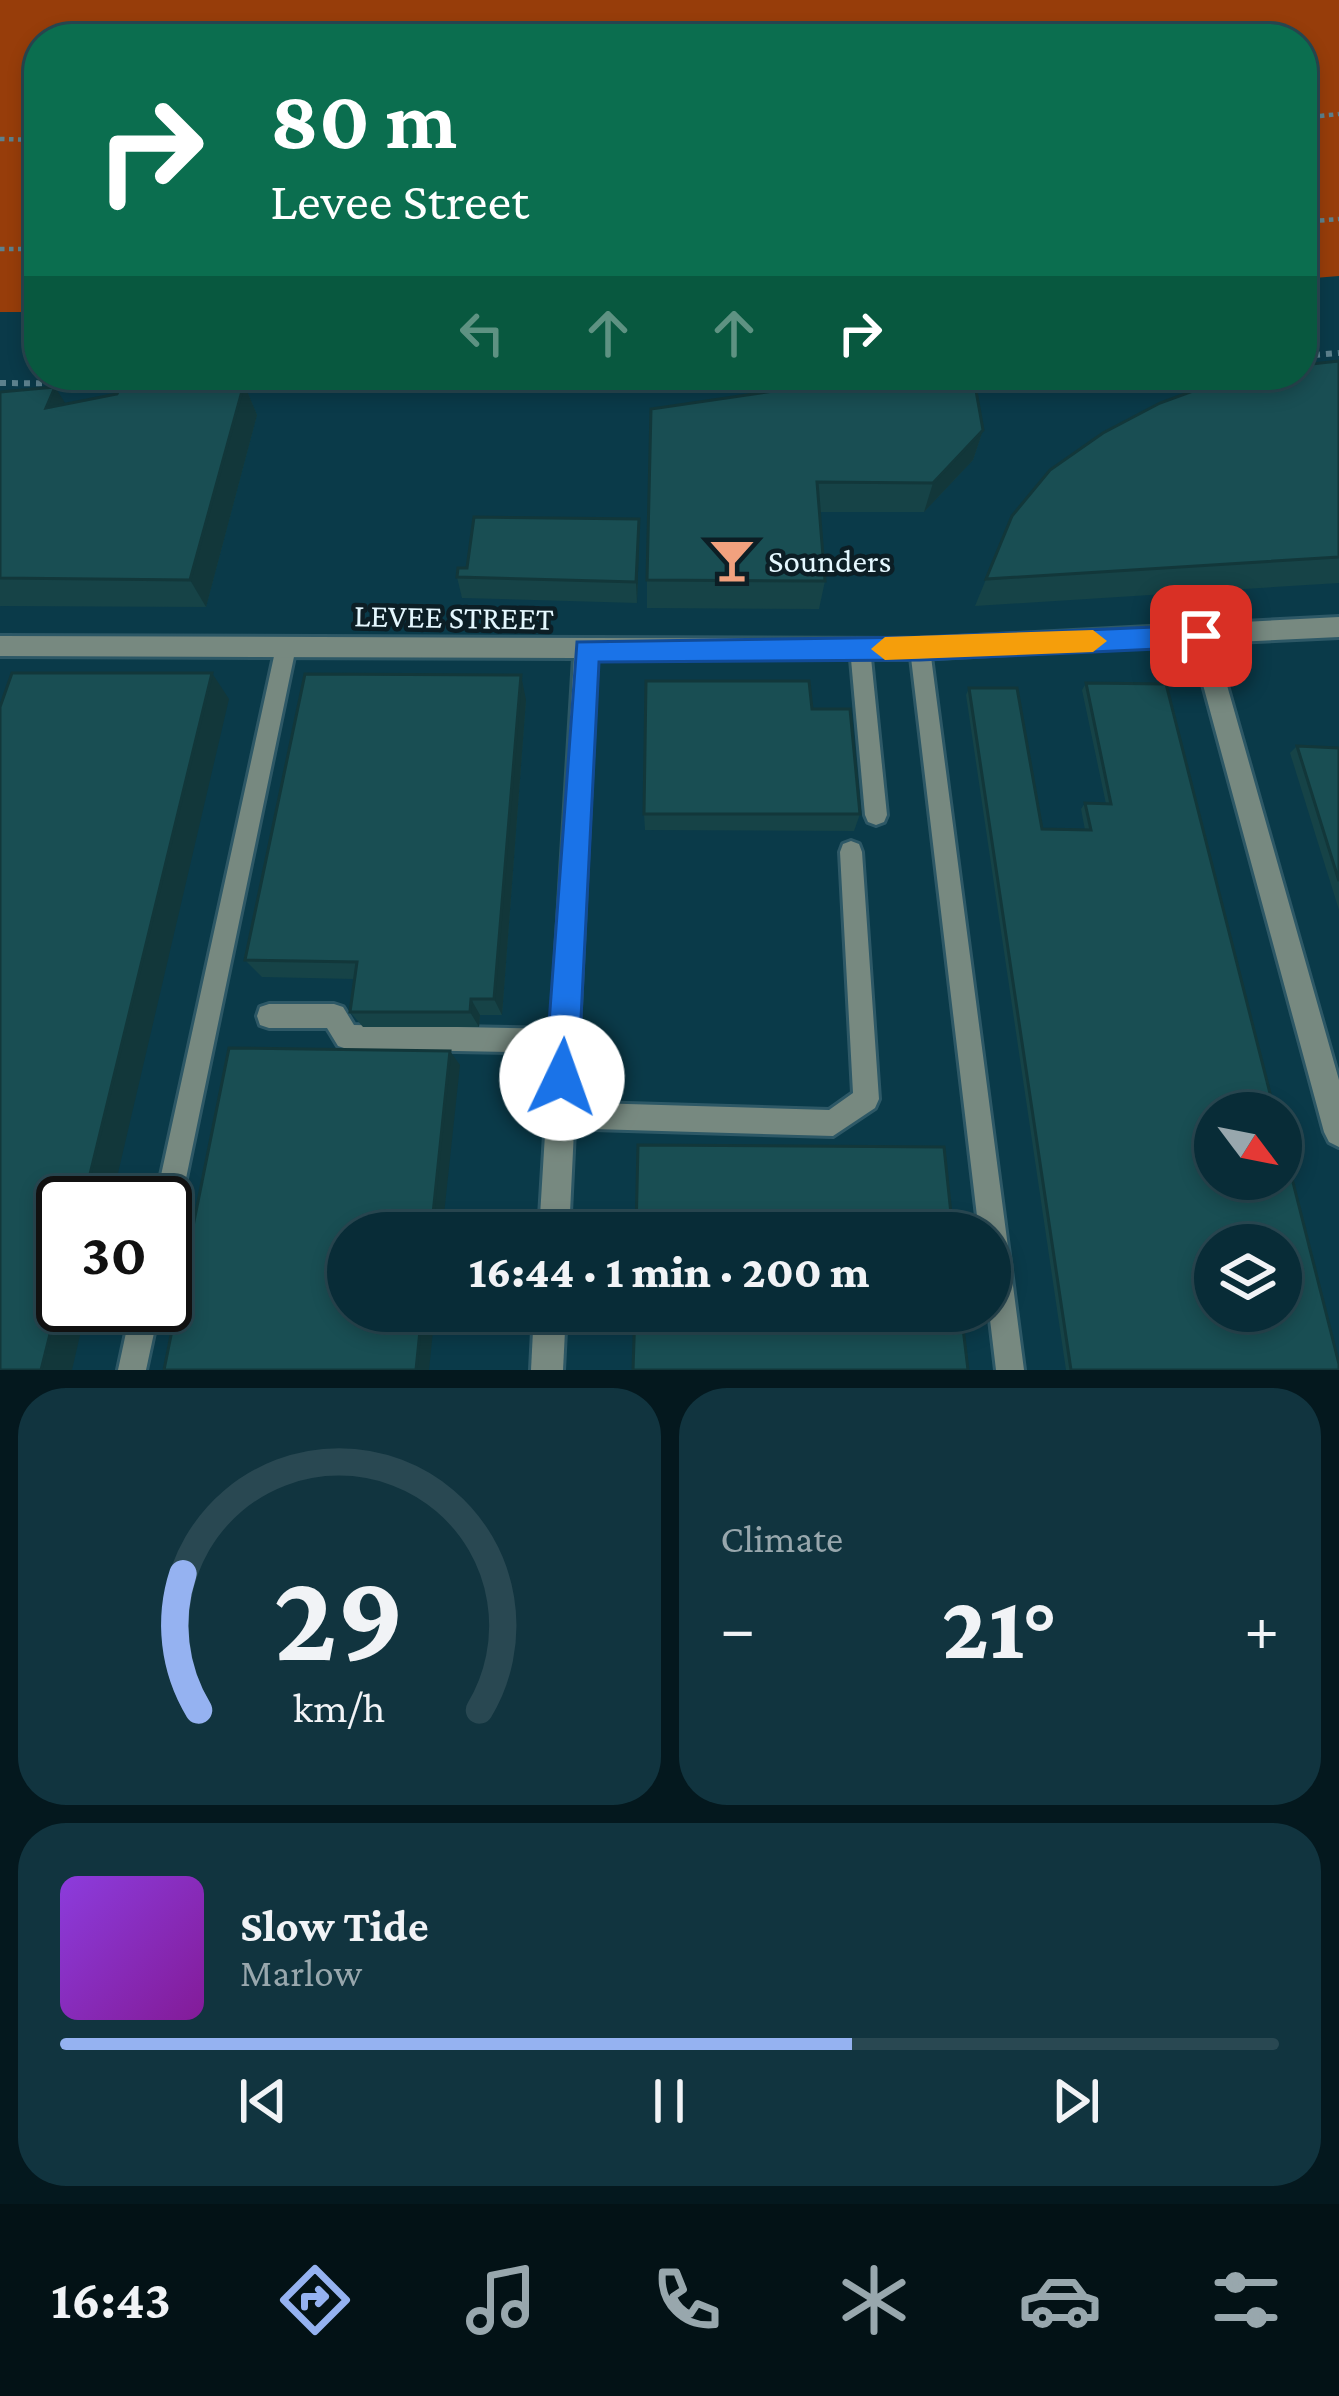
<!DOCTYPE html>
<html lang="en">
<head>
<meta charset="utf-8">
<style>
	:root { --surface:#082c37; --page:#11343f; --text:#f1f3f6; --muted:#98a7ad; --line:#294852; --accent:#95b2f1 }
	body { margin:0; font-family:"Crimson Pro",serif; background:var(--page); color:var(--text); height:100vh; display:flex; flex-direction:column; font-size:45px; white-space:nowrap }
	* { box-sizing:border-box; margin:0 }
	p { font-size:39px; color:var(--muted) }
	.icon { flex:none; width:66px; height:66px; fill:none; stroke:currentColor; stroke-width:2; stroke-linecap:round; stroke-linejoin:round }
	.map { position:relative; height:1370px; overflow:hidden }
	.drawer { display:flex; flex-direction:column; gap:18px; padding:18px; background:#04181e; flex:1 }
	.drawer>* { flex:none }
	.hud { position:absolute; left:24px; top:24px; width:1293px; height:366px; border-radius:48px; box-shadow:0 6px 18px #0003,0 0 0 3px var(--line); background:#0b6e4f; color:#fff; overflow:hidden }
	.needle { width:78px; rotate:122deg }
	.buttons { position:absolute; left:1194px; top:1092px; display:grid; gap:24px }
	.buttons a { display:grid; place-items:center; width:108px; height:108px; border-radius:50%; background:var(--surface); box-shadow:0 6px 18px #0003,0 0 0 3px var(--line); font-size:60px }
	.speed { position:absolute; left:36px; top:1176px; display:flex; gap:24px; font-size:60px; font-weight:700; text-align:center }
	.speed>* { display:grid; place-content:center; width:156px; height:156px; border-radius:50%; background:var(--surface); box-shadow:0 6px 18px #0003,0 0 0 3px var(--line); line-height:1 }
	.speed .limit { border:6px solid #111; border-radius:18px; background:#fff; color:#111 }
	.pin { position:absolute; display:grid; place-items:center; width:102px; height:102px; color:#fff; margin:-51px; border-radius:24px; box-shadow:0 6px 18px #0006 }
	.me { position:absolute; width:132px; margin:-66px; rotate:3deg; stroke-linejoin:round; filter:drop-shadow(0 0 9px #0008) }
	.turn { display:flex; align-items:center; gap:42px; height:252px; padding:0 48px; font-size:54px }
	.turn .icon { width:156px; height:156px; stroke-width:2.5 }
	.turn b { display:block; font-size:84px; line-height:102px }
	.lanes { display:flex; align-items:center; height:114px; padding:0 48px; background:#0003; justify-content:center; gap:60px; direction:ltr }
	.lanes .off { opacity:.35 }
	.big { font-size:90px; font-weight:800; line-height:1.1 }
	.drawer .tile { flex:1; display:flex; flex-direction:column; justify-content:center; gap:18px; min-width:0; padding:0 42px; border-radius:48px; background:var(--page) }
	.drawer .dial { align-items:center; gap:0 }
	.dial svg { height:312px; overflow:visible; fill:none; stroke:var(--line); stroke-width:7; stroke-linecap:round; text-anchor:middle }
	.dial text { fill:var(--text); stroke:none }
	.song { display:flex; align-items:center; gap:36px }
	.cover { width:144px; height:144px; border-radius:18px; background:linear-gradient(135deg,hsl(270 70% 55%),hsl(290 70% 35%)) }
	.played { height:12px; border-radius:6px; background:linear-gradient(90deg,var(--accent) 65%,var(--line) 65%) }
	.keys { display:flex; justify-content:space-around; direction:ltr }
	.heat { display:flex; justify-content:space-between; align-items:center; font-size:66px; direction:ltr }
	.drawer .tiles { flex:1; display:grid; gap:18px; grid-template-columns:1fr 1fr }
	.tile:last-child { grid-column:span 2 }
	.trip { position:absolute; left:327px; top:1212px; width:684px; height:120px; border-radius:60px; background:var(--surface); box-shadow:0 6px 18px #0003,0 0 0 3px var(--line); font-weight:800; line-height:120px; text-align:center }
	.menu { display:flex; height:192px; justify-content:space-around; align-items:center; background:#031216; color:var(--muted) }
	.menu .icon { width:84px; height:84px }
	.menu .selected { color:var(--accent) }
	.menu b { font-size:54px; color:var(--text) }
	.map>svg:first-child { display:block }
	.green { fill:#973d0a }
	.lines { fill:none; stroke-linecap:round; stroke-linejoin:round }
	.service-casing { stroke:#2d5866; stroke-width:6 }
	.minor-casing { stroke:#2d5866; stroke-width:6 }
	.path-far1 { stroke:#5c818d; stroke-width:4.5; stroke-dasharray:4.5 4.5; stroke-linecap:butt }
	.path { stroke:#5c818d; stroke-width:6; stroke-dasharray:6 6; stroke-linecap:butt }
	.service { fill:#778980; fill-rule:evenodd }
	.minor { fill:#778980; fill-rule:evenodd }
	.wall { fill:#164347 }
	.shaded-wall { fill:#12373a }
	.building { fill:#194e53; stroke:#12373a; stroke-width:3; fill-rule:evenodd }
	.route { fill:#1a73e8; stroke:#114b97; stroke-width:3 }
	.slow { fill:#f59e0b }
	.labels { text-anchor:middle; stroke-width:9; stroke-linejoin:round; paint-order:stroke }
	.poi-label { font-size:33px; fill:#e4f7fe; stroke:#0c1e25; text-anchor:start }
	.street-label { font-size:33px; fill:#e4f7fe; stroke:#0c1e25 }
</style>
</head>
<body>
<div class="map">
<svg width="1339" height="1370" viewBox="0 0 1339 1370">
	<rect width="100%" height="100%" fill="#0a3a49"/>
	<polygon class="green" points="0,0 1339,0 1339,276 1302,279 1302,39 39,39 39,312 0,312"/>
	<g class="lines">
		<g class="service-casing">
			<g id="service">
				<polygon points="286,638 293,641 296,647 178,1217 174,1226 165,1230 165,1203 155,1203 276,647 279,641"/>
				<polygon points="860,639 867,642 870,648 887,815 884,822 876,825 868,822 865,815 850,648 853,642"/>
				<polygon points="920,640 927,643 930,649 1024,1370 996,1370 989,1311 990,1233 979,1233 910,649 913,643"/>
				<polygon points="851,841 859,844 862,852 879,1099 875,1108 833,1136 559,1128 550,1124 546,1115 550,1106 559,1102 829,1110 853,1093 840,852 843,844"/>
				<polygon points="269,1004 334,1004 343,1007 354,1025 564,1029 573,1032 576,1041 573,1050 564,1053 347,1049 338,1046 327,1028 269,1028 260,1025 257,1016 260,1007"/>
				<polygon points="132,1305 160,1305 146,1370 118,1370"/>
			</g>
		</g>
		<g class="minor-casing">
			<g id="minor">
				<polygon points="1339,617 1339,637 1215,643 1339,1080 1339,1147 1329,1142 1324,1132 1192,644 920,659 597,658 569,1233 539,1233 574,658 0,656 0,636 920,639"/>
				<polygon points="534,1311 566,1311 563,1370 531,1370"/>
			</g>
		</g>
		<g class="path-far1">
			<polyline points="1302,118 1339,114"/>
			<polyline points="0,139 39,140"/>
			<polyline points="1302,222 1339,219"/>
			<polyline points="0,249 39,249"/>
		</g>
		<g class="path">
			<polyline points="1302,356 1339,353"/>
			<polyline points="0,383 127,384"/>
			<polyline points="188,385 625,387 1012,375"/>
		</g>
		<use href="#service" class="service"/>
		<use href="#minor" class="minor"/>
	</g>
	<g class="wall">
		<polygon points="1339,361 1339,583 975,606 1012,516"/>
		<polygon points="244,384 257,415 206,607 0,606 0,392 66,404 194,387"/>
		<polygon points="808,386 983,430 973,460 924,512 819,512 825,581 819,609 647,608 647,580"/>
		<polygon points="639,541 637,603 462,598 457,577 467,568"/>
		<polygon points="1086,683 1339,1370 1066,1370 966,695 969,688 1042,829 1085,830 1081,809 1085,803 1106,804 1082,690"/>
		<polygon points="526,700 502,1015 480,1015 479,1027 363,1027 350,1012 354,979 262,977 245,960"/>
		<polygon points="812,709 860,814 854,831 645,830 644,814"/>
		<polygon points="1297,746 1339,748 1339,910 1290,753"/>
	</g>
	<g class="shaded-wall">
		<polygon points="185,375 188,375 201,401 181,388"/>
		<polygon points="244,384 257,415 206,607 190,580"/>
		<polygon points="55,387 74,417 46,408"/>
		<polygon points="983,430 973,460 924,512 933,483"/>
		<polygon points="639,519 639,541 637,603 636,582"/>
		<polygon points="212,673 229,699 111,1203 83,1203"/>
		<polygon points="521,675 526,700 502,1015 494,999"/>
		<polygon points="471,999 480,1015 479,1027 470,1012"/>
		<polygon points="450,1051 460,1065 442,1233 431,1233"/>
		<polygon points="63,1282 63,1305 87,1305 72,1370 41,1370"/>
		<polygon points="422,1311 435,1311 429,1370 416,1370"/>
	</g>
	<g class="building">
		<polygon points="1339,361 1339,557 986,579 1012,516 1050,470 1103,433 1160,403 1212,384 1245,375 1302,375 1302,365"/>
		<polygon points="185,375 181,388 244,384 190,580 0,578 0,392 55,387 46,408 117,394 127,376"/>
		<polygon points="975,385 983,430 933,483 817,482 825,581 647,580 651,409 808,386"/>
		<polygon points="474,517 639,519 636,582 457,577 458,568 467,568"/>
		<polygon points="12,673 212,673 83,1203 63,1203 63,1282 41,1370 0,1370 0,707"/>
		<polygon points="305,674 521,675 494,999 471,999 470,1012 350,1012 357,962 245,960"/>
		<polygon points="646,681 809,681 812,709 850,709 860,814 644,814"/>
		<path d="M1086 683 1166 684 1275 1113H1215V1179H1281V1135L1339 1364V1370H1071L969 688H1017L1042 829 1091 830 1085 803 1111 804ZM1215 1245H1281V1311H1215Z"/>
		<polygon points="1297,746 1339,748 1339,881"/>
		<polygon points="229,1048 450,1051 431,1233 348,1233 348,1311 422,1311 416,1370 164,1370"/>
		<polygon points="638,1145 944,1147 953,1233 636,1233"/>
		<polygon points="635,1311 961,1311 968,1370 633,1370"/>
	</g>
	<polygon class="route" points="1201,625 1215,636 1201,647 920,660 599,662 578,1078 574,1090 562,1094 550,1090 545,1078 577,642 920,637"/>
	<polygon class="slow" points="1093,630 1107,641 1093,652 885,660 871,649 885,637"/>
	<defs>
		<g id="bar-bare" transform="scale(3.6)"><path d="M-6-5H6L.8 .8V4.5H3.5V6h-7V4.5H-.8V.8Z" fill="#f2a17e" stroke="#0c1e25" stroke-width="2.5" paint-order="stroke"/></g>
	</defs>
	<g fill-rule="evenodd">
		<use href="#bar-bare" x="732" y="560"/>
	</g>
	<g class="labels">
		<g class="poi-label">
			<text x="768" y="572">Sounders</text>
		</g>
		<g class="street-label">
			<text transform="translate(454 616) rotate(1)" y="12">LEVEE STREET</text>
		</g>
	</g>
</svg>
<div class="buttons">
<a><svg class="needle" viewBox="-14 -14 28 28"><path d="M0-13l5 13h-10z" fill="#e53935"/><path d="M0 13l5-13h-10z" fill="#98a7ad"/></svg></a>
<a><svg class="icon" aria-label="layers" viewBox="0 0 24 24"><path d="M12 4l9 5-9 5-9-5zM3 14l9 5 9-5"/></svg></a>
</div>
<div class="speed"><div class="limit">30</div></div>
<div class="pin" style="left:1201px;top:636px;background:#d93025"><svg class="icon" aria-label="arrive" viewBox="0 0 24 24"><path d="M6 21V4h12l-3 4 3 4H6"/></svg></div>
<svg class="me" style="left:562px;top:1078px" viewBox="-20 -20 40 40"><circle r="19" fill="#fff"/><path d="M0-13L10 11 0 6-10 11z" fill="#1a73e8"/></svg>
<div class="trip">16:44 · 1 min · 200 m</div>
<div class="hud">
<div class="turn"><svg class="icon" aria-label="right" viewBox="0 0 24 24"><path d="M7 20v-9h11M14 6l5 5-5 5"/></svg><div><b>80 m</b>Levee Street</div></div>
<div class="lanes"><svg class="icon off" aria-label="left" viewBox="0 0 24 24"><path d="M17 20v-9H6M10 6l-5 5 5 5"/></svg><svg class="icon off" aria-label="ahead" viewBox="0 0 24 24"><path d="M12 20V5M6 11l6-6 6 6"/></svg><svg class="icon off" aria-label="ahead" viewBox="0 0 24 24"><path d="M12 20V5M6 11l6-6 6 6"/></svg><svg class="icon" aria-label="right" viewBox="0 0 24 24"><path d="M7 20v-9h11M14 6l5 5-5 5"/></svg></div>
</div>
</div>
<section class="drawer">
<div class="tiles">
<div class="tile dial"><svg viewBox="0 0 100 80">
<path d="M14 69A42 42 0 1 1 86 69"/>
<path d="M14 69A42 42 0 0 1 10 34" stroke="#95b2f1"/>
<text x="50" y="56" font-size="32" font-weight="700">29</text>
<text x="50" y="72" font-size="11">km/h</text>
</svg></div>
<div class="tile"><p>Climate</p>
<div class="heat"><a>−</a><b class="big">21°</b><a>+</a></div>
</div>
<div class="tile">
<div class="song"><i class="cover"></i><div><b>Slow Tide</b><p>Marlow</p></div></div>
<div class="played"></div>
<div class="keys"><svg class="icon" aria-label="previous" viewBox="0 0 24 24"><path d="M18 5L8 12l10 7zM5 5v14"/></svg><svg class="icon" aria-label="pause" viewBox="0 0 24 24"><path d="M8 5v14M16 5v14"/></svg><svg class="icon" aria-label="next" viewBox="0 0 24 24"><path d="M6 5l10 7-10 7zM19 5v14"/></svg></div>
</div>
</div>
</section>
<nav class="menu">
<b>16:43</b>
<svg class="icon selected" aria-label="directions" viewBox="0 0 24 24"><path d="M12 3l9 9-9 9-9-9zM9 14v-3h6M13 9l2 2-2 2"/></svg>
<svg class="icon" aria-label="music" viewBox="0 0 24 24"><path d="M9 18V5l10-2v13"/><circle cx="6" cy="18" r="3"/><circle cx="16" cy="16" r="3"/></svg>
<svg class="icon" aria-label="phone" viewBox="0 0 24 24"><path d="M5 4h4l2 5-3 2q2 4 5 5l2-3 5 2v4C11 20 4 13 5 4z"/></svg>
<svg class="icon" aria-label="climate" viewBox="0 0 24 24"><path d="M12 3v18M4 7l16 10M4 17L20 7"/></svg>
<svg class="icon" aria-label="car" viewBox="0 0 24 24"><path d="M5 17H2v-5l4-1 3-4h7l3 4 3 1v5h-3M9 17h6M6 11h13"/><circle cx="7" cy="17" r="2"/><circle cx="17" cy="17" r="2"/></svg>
<svg class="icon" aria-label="filters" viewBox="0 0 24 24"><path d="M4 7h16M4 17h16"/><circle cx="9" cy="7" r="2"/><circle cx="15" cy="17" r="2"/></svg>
</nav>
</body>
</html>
